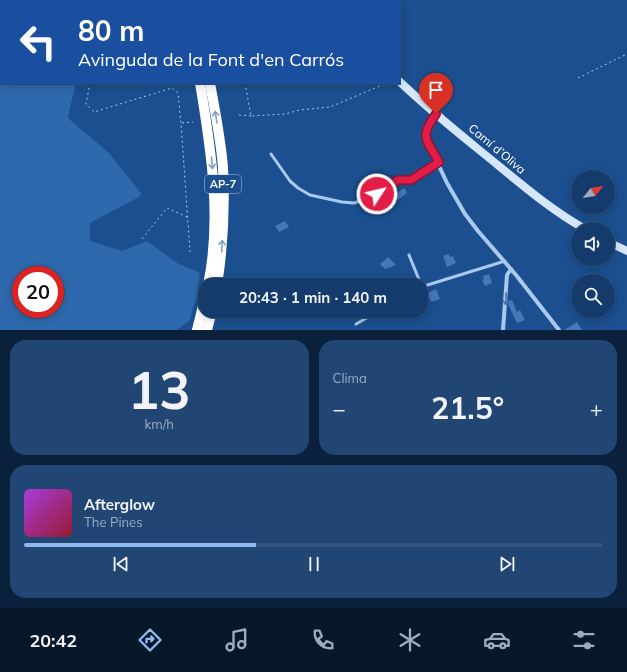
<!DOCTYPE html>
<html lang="es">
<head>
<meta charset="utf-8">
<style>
	:root { --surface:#143b6b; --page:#214673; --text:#f1f3f6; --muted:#9dadc1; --line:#33557e; --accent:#90b9f0 }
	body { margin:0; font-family:Mulish,sans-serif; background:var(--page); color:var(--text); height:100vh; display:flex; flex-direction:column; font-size:15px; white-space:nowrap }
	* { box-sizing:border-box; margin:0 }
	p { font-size:13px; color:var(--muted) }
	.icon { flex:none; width:22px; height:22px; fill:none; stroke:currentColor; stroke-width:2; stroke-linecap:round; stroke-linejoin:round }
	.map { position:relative; height:330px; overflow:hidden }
	.sheet { display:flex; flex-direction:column; gap:10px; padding:10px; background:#0b203b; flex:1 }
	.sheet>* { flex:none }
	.hud { position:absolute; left:0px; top:0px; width:400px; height:84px; box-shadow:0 2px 10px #0003,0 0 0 1px var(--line); background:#1a4fa0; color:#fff; overflow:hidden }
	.needle { width:26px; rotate:60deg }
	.buttons { position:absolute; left:571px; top:170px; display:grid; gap:8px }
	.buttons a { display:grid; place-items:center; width:44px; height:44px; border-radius:50%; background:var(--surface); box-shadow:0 2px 10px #0003,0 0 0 1px var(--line); font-size:20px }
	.speed { position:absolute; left:12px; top:266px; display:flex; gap:8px; font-size:20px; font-weight:700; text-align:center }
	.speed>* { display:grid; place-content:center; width:52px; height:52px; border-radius:50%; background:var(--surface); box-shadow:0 2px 10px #0003,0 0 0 1px var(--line); line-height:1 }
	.speed .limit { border:6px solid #d22; background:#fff; color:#111 }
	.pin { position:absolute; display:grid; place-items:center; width:34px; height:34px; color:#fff; margin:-41px -17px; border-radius:50% 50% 50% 0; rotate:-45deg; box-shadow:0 0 4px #0007 }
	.pin .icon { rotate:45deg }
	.me { position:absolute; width:44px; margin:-22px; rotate:55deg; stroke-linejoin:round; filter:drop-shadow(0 0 3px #0008) }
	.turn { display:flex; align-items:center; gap:14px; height:84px; padding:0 12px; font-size:18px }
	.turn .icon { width:52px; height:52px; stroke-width:2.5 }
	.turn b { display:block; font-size:28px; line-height:34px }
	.big { font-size:30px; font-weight:700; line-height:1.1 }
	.sheet .tile { flex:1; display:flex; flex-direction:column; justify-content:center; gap:6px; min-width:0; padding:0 14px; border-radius:16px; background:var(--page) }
	.sheet .dial { align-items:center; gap:0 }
	.dial b { font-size:52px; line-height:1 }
	.song { display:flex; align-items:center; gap:12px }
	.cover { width:48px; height:48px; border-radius:6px; background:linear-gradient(135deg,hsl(280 70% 55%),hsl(350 70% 35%)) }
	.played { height:4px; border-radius:2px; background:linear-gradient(90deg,var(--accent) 40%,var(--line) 40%) }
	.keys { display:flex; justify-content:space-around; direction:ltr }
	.heat { display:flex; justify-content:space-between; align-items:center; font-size:22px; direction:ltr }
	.sheet .tiles { flex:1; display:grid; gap:10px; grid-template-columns:1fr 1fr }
	.tile:last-child { grid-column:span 2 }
	.trip { position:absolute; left:198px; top:278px; width:230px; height:40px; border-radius:16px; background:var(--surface); box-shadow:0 2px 10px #0003,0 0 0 1px var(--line); font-weight:700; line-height:40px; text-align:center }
	.menu { display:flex; height:64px; justify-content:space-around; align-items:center; background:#08182b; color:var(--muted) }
	.menu .icon { width:28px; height:28px }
	.menu .current { color:var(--accent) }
	.menu b { font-size:18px; color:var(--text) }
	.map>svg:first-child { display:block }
	.green { fill:#2e69ad; fill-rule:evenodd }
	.building { fill:#4478b7 }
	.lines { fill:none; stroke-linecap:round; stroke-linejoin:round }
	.path { stroke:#a9c9ee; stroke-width:1; stroke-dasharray:2 3; stroke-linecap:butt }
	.lane { stroke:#a9c9ee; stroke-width:3 }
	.street { stroke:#a9c9ee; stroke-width:4 }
	.secondary { stroke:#d6e6fa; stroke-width:8 }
	.highway { stroke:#fff; stroke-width:10 }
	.oneway { stroke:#829ec1 }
	.oneway2 { stroke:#4674ac }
	.route-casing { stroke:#92132f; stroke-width:10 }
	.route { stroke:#e11d48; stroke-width:7 }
	.labels { text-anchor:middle; stroke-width:4; stroke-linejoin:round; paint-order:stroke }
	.shield { fill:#1b4f8f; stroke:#bbcadd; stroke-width:1 }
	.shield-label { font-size:11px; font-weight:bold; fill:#fff }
	.street-label { font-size:12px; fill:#fff; stroke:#1b4f8f }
</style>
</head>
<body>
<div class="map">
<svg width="627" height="330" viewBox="0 0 627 330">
	<rect width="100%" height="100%" fill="#1b4f8f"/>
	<path class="green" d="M0 0H59L1 1V83H76L68 116 70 120 109 153 141 193 139 197 90 223V241L122 251 147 241 177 263 200 273 196 300 189 321 177 330H0ZM21 275H55V309H21Z"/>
	<g class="building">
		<polygon points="404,188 407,193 398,200 394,195"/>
		<polygon points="285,221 289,227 279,232 275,226"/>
		<polygon points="449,254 450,257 453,256 456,263 447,267 443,256"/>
		<polygon points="388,257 396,265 385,269 380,264"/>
		<polygon points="489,274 492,283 485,286 482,280 484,279 483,276"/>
		<polygon points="436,289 440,299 431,302 427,293"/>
		<polygon points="512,300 517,312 520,310 525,320 517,323 508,304 509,301"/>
		<polygon points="577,322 582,330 564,330"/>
	</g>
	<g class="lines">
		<g class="path">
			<polyline points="235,0 235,1"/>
			<polyline points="578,78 627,54"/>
			<polyline points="90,83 86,104 94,112 172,88 178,93 181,123 190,252"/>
			<polyline points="245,83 251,116 285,114 300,110 330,107 387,83"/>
			<polyline points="239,115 251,116"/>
			<polyline points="182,123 193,122"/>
			<polyline points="142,239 167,208 187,217"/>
		</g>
		<g class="lane">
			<polyline points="271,154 290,181 298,188 310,195 342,202 354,203 372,197 400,178 411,180 438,163"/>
			<polyline points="409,255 422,287"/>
			<polyline points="421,287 505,261"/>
			<polyline points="356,324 379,311"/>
		</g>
		<g class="street">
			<polyline points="436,114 426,130 425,136 447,183 465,214 478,231 516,275 559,330"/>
			<polyline points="503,330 507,275 511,269"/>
		</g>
		<g class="secondary">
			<polyline points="340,0 341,1"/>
			<path d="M399 81C424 105 451 127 478 149 513 177 546 207 585 229"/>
			<polyline points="608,242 627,251"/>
		</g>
		<g class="highway">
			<polyline points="188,0 188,1"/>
			<polyline points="199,0 199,1"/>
			<path d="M200 83C211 149 222 219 208 285"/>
			<path d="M210 83C215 111 221 140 223 168 225 207 223 247 217 285"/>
			<polyline points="197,330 205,298"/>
			<polyline points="207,330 212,311"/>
		</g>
	</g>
	<defs><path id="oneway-shaft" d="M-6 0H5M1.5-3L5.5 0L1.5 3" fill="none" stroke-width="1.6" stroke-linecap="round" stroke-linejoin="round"/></defs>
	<g class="oneway">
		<use href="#oneway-shaft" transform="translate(216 117) rotate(-99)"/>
		<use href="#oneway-shaft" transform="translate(212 163) rotate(85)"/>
		<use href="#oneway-shaft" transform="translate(222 246) rotate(-87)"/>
	</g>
	<use class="oneway2" href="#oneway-shaft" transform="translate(506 299) rotate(92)"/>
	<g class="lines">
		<g class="route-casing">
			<path id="route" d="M377 194 398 180H411L439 162C426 139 419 137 436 114"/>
		</g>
		<use href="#route" class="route"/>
	</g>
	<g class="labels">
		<rect class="shield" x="205" y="175" width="36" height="18" rx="3"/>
		<g class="shield-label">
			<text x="223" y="188">AP-7</text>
		</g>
		<g class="street-label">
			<text transform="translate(497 149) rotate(40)" y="4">Camí d’Oliva</text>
		</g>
	</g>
</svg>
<div class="buttons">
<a><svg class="needle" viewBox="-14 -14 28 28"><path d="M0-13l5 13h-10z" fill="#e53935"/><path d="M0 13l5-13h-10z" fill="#9dadc1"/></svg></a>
<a><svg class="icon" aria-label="sound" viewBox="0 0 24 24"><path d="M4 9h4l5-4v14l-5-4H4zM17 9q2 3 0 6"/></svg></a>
<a><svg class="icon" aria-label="search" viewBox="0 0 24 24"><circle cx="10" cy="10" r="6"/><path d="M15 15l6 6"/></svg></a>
</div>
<div class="speed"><div class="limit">20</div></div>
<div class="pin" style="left:436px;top:114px;background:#d93025"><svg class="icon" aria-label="arrive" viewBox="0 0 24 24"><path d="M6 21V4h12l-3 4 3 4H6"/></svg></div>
<svg class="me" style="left:377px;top:194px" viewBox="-20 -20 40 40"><circle r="17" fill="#e11d48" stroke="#fff" stroke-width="3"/><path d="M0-11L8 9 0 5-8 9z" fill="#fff"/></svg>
<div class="trip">20:43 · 1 min · 140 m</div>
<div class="hud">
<div class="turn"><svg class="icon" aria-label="left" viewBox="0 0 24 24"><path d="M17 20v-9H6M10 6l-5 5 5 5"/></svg><div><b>80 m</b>Avinguda de la Font d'en Carrós</div></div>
</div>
</div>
<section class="sheet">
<div class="tiles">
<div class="tile dial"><b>13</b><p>km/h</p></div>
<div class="tile"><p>Clima</p>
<div class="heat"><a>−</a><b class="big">21.5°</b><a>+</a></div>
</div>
<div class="tile">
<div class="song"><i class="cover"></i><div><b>Afterglow</b><p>The Pines</p></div></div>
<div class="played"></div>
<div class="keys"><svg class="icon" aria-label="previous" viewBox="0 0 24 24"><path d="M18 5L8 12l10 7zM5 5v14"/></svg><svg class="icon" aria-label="pause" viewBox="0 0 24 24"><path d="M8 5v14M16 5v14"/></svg><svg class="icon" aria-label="next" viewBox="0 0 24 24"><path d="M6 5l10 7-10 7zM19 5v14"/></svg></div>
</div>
</div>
</section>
<nav class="menu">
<b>20:42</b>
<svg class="icon current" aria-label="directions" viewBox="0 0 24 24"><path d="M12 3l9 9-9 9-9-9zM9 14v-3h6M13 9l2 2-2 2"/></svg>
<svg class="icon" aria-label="music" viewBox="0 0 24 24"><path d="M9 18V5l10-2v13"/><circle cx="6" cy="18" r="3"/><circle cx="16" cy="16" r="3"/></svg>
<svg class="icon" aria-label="phone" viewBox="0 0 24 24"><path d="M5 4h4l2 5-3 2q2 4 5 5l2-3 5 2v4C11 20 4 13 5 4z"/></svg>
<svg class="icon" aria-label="climate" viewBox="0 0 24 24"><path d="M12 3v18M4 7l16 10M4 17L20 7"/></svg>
<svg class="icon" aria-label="car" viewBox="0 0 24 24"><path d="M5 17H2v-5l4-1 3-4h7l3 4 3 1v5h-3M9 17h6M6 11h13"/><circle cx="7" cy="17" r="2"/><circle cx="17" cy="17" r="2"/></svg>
<svg class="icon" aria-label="filters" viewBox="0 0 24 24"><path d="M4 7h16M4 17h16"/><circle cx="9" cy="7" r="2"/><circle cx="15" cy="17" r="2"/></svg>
</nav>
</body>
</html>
